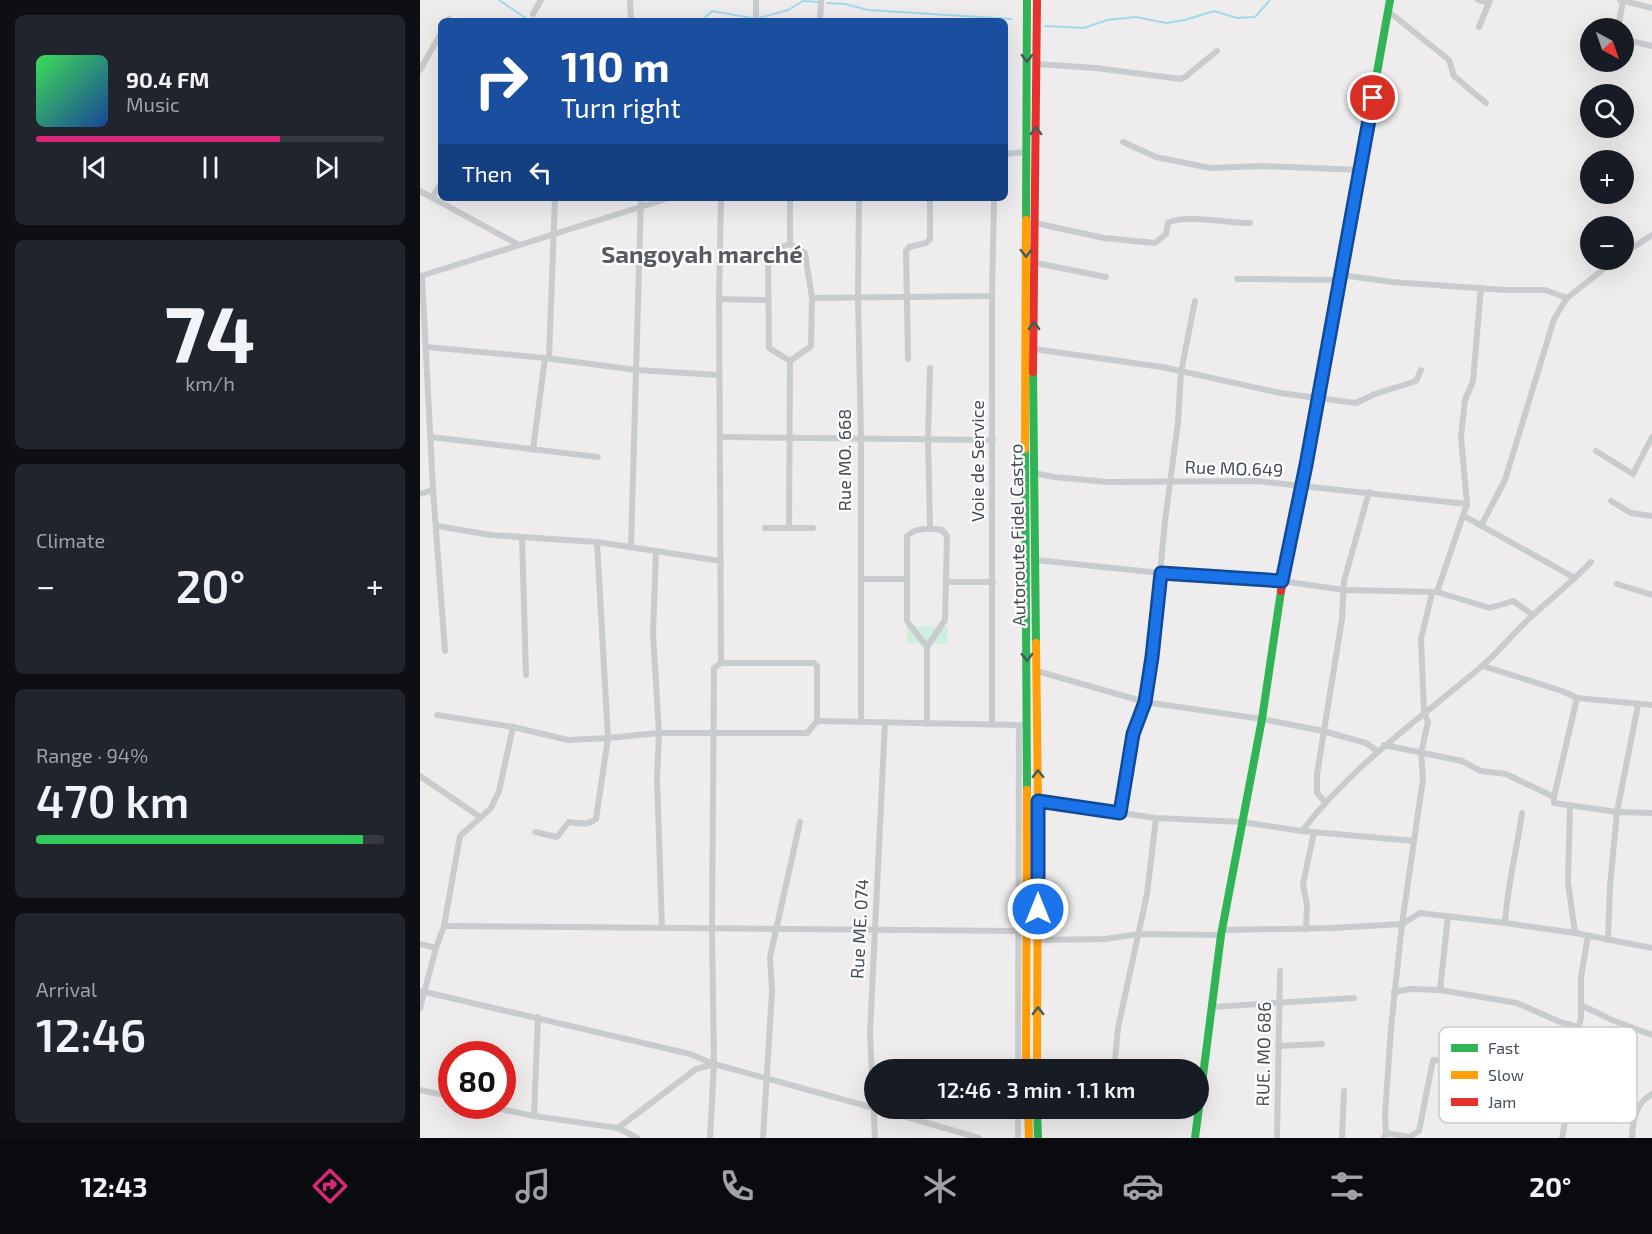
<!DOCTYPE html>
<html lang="en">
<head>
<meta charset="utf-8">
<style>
	:root { --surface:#171b24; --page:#20242c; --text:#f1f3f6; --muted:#9ea1a6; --line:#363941; --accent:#db2777 }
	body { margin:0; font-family:"Exo 2",sans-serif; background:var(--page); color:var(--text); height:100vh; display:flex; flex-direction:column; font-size:22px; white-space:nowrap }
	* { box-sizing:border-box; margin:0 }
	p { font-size:20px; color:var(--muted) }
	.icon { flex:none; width:33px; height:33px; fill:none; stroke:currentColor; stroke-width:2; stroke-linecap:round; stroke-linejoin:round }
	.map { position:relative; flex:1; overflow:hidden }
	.side { display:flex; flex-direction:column; gap:15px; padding:15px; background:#0d0f14; width:420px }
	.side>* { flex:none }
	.banner { position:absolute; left:18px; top:18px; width:570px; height:183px; border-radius:9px; box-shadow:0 6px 24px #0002; background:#1a4fa0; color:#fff; overflow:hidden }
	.needle { width:39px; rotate:140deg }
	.fabs { position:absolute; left:1160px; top:18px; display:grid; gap:12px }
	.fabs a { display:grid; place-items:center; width:54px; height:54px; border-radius:50%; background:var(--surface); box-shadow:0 6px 24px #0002; font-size:30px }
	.speed { position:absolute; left:18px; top:1041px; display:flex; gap:12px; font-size:30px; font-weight:700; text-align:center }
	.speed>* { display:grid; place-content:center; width:78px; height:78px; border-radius:50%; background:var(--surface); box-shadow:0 6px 24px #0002; line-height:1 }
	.speed .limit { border:9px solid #d22; background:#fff; color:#111 }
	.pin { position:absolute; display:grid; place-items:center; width:51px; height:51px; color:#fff; margin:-26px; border:3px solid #fff; border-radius:50%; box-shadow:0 2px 6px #0007 }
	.me { position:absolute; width:66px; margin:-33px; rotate:0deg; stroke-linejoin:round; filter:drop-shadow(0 0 4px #0008) }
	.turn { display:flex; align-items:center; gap:21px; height:126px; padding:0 24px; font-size:27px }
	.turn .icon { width:78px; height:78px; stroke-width:2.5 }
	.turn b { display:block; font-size:42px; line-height:51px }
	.then { display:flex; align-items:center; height:57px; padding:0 24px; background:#0003; gap:12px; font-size:22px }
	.big { font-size:45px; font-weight:600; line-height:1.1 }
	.side .widget { flex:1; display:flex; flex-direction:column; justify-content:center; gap:9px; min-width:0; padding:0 21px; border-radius:9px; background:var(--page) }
	.side .dial { align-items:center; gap:0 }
	.dial b { font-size:78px; line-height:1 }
	.song { display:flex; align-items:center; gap:18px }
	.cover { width:72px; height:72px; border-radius:9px; background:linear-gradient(135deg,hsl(130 70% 55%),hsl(220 70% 35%)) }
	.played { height:6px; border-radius:3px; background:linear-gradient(90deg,var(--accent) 70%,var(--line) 70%) }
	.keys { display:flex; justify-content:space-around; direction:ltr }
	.heat { display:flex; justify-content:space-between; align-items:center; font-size:33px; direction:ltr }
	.charge { height:9px; border-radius:4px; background:linear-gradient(90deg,#34c759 94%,var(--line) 0) }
	.trip { position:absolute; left:444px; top:1059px; width:345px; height:60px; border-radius:30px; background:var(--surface); box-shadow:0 6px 24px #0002; font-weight:600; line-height:60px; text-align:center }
	.dock { display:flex; height:96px; justify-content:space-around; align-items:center; background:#090b0e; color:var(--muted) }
	.dock .icon { width:42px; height:42px }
	.dock .active { color:var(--accent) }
	.dock b { font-size:27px; color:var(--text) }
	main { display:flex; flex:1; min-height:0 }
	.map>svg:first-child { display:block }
	.green { fill:#d0eedc }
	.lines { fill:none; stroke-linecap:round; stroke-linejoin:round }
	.stream { stroke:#a2daed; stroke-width:2 }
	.street { stroke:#c9ccce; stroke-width:6 }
	.fast { stroke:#30b455; stroke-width:8 }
	.slow { stroke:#ff9f0a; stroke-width:8 }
	.jam { stroke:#e5322d; stroke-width:8 }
	.oneway { stroke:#415d58 }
	.route-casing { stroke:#114b97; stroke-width:15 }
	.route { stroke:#1a73e8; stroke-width:10 }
	.labels { text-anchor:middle; stroke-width:4.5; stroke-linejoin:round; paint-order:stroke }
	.street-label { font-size:18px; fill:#444e59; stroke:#fff }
	.district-label { font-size:24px; font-weight:bold; fill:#585c61; stroke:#fff }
	.key { fill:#fff; stroke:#c7cacd; stroke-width:1.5 }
	.key-label { font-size:16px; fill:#444e59 }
</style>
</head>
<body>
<main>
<section class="side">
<div class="widget">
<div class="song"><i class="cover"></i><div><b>90.4 FM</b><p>Music</p></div></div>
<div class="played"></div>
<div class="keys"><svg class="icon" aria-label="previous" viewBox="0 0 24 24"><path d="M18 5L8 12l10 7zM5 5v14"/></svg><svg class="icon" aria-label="pause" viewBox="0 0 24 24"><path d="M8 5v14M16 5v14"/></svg><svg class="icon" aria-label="next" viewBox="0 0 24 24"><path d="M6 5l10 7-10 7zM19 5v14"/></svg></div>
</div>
<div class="widget dial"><b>74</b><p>km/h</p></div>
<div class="widget"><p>Climate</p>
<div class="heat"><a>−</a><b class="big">20°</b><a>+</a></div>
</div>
<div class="widget"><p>Range · 94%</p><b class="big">470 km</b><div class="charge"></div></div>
<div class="widget"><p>Arrival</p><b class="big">12:46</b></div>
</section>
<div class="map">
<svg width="1232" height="1138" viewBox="0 0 1232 1138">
	<rect width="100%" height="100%" fill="#eeecec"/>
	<polygon class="green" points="487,626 528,627 527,644 487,643"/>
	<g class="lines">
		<g class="stream">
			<polyline points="79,0 110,21"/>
			<polyline points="407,3 425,4 448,10 591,19"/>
			<polyline points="339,18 368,10 383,1 398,2"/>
			<polyline points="281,21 292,11 332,18"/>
			<polyline points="625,26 664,28 687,20 716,17 746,23 765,20 794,11 817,18 835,17 850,0"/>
		</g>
		<g class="street">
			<polyline points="210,0 211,21"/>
			<polyline points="1058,0 1069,2"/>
			<polyline points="1200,0 1232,8"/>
			<polyline points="968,11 1029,60 1034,76 1066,103"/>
			<polyline points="113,14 121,0"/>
			<polyline points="28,21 29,19"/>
			<polyline points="336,21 336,0"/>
			<polyline points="400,21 401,0"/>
			<polyline points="1059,27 1070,0"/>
			<polyline points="1198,28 1203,1"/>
			<polyline points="1203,39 1232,46"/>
			<polyline points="616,64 676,68 761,79 765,77 797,51"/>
			<polyline points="0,70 21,33"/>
			<polyline points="703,142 736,157 790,168 842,166 940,170"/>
			<polyline points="585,154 606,152"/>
			<polyline points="0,191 99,245"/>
			<polyline points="12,198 21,183"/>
			<polyline points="370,198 370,244 385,253 392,298 391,346 370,361"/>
			<polyline points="439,198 438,298 441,438 441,721"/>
			<path d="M615 223 684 238 735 243 746 234 748 223C761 214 812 223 830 223"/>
			<polyline points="1203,254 1232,235"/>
			<polyline points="616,263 686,277"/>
			<polyline points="921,275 972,282 1085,290 1125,290 1147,298"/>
			<polyline points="1,276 249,198"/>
			<polyline points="2,276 13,490 25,651"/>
			<polyline points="817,279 921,280"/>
			<polyline points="392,298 572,296"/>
			<polyline points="299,299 348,300"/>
			<polyline points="7,347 125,358 217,370 299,375"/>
			<polyline points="614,349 742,367 860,393 936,403 955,394 996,381 1001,370"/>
			<polyline points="129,358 135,198"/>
			<polyline points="488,359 486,251 489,247 506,243 510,239 510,198"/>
			<polyline points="11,437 178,457"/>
			<polyline points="300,437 573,440"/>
			<polyline points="113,450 125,358"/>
			<polyline points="1176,451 1213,474 1232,437"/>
			<polyline points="614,473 634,477 687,482 836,481 1047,504 1017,592"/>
			<polyline points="0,494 13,490"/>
			<polyline points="1191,501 1211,513 1232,516"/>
			<polyline points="1047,504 1041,437 1045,400 1053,381 1061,288"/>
			<polyline points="1044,516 1155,578"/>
			<polyline points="17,526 71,535 177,542 301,561"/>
			<polyline points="1061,526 1085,480 1134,319 1147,298 1195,260"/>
			<polyline points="510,527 508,438 510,368"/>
			<polyline points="345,528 393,528"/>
			<polyline points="369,528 370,361 349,348 348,252 370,244"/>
			<polyline points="102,537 106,675"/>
			<polyline points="211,547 221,198"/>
			<polyline points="236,551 233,633 239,733 237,778 242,928"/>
			<polyline points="616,560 741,573 862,581 924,590 1017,592 1070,608 1093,601 1113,615"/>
			<polyline points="441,579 487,579"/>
			<polyline points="526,582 573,582"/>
			<polyline points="1197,584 1232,595"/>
			<path d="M507 647 525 620 527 536 522 530C510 528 496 527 487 536V621L507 647V724"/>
			<polyline points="1063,666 1142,691 1157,698 1232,705"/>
			<polyline points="617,671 725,702 842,719 903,731 946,743 957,751"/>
			<polyline points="1157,698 1134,797 1134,803 1197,812 1232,813"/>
			<polyline points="17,715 93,727"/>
			<polyline points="397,721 601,725"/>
			<polyline points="572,724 572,296 574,198"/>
			<polyline points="964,745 1042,761 1061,771 1086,774 1134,797"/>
			<polyline points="0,776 60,817"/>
			<polyline points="618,801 736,818 822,822 882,831 994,841"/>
			<polyline points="905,802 897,793 897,774 922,619 924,581 949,492"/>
			<polyline points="1150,805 1148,882 1155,933"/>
			<polyline points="700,813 713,734 725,702 732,657 745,521 758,422 761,372 775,301"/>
			<path d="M882 831C933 765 998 720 1061 667 1080 651 1095 631 1113 615 1133 597 1153 581 1171 562"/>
			<path d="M115 832 137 837 149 822C159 823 168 826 176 819L188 738 177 542"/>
			<polyline points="1028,916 1020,990 1097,1003 1140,1022 1158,1027"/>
			<path d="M1085 923C1087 886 1097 850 1102 813"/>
			<polyline points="24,926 598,931"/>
			<polyline points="886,929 887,905 883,884 894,832"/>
			<polyline points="802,930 912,928 982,924 1000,913 1085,923 1155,933 1232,948"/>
			<polyline points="618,940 685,939 719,934 801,935"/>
			<polyline points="1188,940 1190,886 1197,812 1218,705"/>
			<polyline points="0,944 16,948"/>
			<polyline points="1,991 270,1054 294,1064 454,1108"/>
			<polyline points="974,992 990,989 1020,990"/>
			<polyline points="1161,1005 1192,1020 1232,1035"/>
			<polyline points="791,1007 934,998"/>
			<polyline points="0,1008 16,948 24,926 40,836 71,808 79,791 93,727 148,740 188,738 239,733 387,733 397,721 397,666 394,663 301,663 299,299 301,198"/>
			<polyline points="858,1046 902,1044"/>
			<polyline points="598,1070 599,725"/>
			<polyline points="694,1070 698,1028 727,894 736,818"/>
			<polyline points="0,1090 32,1097"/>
			<polyline points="67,1106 114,1116 198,1128 276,1069 294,1064"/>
			<polyline points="455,1108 559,1138"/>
			<polyline points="730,1108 778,1111"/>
			<polyline points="114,1116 118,1017"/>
			<polyline points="198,1128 217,1138"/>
			<polyline points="966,1133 989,1137 999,1131 1013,1060 1099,1066 1153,1081"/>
			<polyline points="290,1138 294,1064 292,929 294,668 301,663"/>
			<polyline points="343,1138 352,991 350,957 380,822"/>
			<polyline points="455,1138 450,1033 465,722"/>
			<polyline points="598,1138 598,1108"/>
			<polyline points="857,1138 860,971"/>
			<polyline points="922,1138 924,1091"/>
			<polyline points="964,1138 966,1133 965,1115 971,1028 982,924 1003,779 1001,753 1008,722 1004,712 1001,639 1012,593"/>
			<polyline points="1142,1138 1153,1081 1156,1043 1161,1017 1161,977 1168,936"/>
			<path d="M1212 1138C1213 1119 1215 1104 1232 1094"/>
		</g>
		<g class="fast">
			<polyline points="606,220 607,0"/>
			<polyline points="908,347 970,0"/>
			<polyline points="613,372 616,643"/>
			<polyline points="605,449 607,790"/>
			<polyline points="617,1108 618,1138"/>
			<polyline points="775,1138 801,935 842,719 861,591"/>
		</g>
		<g class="slow">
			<polyline points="605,449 606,220"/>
			<polyline points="616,643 618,801 617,1070"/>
			<polyline points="606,1070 607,790"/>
			<polyline points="608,1108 609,1138"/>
		</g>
		<g class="jam">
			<polyline points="613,372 617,0"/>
			<polyline points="861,591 908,347"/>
		</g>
	</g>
	<defs><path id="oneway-chevron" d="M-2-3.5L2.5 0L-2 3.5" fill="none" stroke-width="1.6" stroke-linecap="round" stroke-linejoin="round" transform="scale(1.5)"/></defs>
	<g class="oneway">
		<use href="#oneway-chevron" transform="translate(607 58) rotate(91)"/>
		<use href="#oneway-chevron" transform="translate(616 131) rotate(-90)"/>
		<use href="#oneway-chevron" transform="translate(606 253) rotate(90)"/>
		<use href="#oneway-chevron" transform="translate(614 326) rotate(-89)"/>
		<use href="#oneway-chevron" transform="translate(607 657) rotate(89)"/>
		<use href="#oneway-chevron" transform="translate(618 774) rotate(-91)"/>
		<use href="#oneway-chevron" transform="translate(618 1011) rotate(-90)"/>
	</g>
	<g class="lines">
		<g class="route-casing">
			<polyline id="route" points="618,909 618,801 700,813 713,734 725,702 732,657 741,573 862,581 886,465 953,98"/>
		</g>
		<use href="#route" class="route"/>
	</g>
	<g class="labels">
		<g class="street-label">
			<text transform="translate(425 460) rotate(-90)" y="6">Rue MO. 668</text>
			<text transform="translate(558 461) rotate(-90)" y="6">Voie de Service</text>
			<text transform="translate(814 469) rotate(2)" y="6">Rue MO.649</text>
			<text transform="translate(598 535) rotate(-91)" y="6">Autoroute Fidel Castro</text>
			<text transform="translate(440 929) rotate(-87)" y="6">Rue ME. 074</text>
			<text transform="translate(844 1054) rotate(-89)" y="6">RUE. MO 686</text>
		</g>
		<g class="district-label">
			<text x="282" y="263">Sangoyah marché</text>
		</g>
	</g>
	<rect x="1019" y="1027" width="198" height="96" rx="9" class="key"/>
	<rect x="1031" y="1044" width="27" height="8" fill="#30b455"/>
	<rect x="1031" y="1071" width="27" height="8" fill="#ff9f0a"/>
	<rect x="1031" y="1098" width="27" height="8" fill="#e5322d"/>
	<g class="key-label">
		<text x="1068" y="1054">Fast</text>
		<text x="1068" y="1081">Slow</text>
		<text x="1068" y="1108">Jam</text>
	</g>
</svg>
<div class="fabs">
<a><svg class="needle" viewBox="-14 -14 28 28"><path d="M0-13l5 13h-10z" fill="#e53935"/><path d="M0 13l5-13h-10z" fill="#9ea1a6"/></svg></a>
<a><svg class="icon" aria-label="search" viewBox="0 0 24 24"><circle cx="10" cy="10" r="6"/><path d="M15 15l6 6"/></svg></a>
<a>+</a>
<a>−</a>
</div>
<div class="speed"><div class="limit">80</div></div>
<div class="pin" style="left:953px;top:98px;background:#d93025"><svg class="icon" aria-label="arrive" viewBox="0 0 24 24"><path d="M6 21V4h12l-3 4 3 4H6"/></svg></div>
<svg class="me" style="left:618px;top:909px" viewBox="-20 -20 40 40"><circle r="17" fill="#1a73e8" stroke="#fff" stroke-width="3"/><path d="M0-11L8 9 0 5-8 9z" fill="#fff"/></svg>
<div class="trip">12:46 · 3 min · 1.1 km</div>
<div class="banner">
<div class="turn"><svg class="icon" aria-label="right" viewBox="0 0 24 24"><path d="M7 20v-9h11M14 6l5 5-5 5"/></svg><div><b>110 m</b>Turn right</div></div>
<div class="then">Then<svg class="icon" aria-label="left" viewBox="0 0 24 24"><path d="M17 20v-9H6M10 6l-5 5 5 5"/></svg></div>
</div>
</div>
</main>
<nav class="dock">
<b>12:43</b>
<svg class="icon active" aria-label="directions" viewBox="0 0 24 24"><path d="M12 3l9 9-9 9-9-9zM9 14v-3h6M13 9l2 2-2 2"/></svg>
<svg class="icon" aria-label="music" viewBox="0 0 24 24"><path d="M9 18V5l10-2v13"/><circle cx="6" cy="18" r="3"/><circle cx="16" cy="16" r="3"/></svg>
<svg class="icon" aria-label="phone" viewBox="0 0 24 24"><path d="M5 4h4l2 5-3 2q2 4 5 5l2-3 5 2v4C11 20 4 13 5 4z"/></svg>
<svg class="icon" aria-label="climate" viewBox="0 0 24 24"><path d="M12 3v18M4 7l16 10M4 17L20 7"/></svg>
<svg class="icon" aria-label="car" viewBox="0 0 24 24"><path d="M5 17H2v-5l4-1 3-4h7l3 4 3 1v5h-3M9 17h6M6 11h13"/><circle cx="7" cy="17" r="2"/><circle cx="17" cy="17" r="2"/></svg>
<svg class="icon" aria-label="filters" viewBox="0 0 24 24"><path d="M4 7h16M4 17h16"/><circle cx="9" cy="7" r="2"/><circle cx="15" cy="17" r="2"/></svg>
<b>20°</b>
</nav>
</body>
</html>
